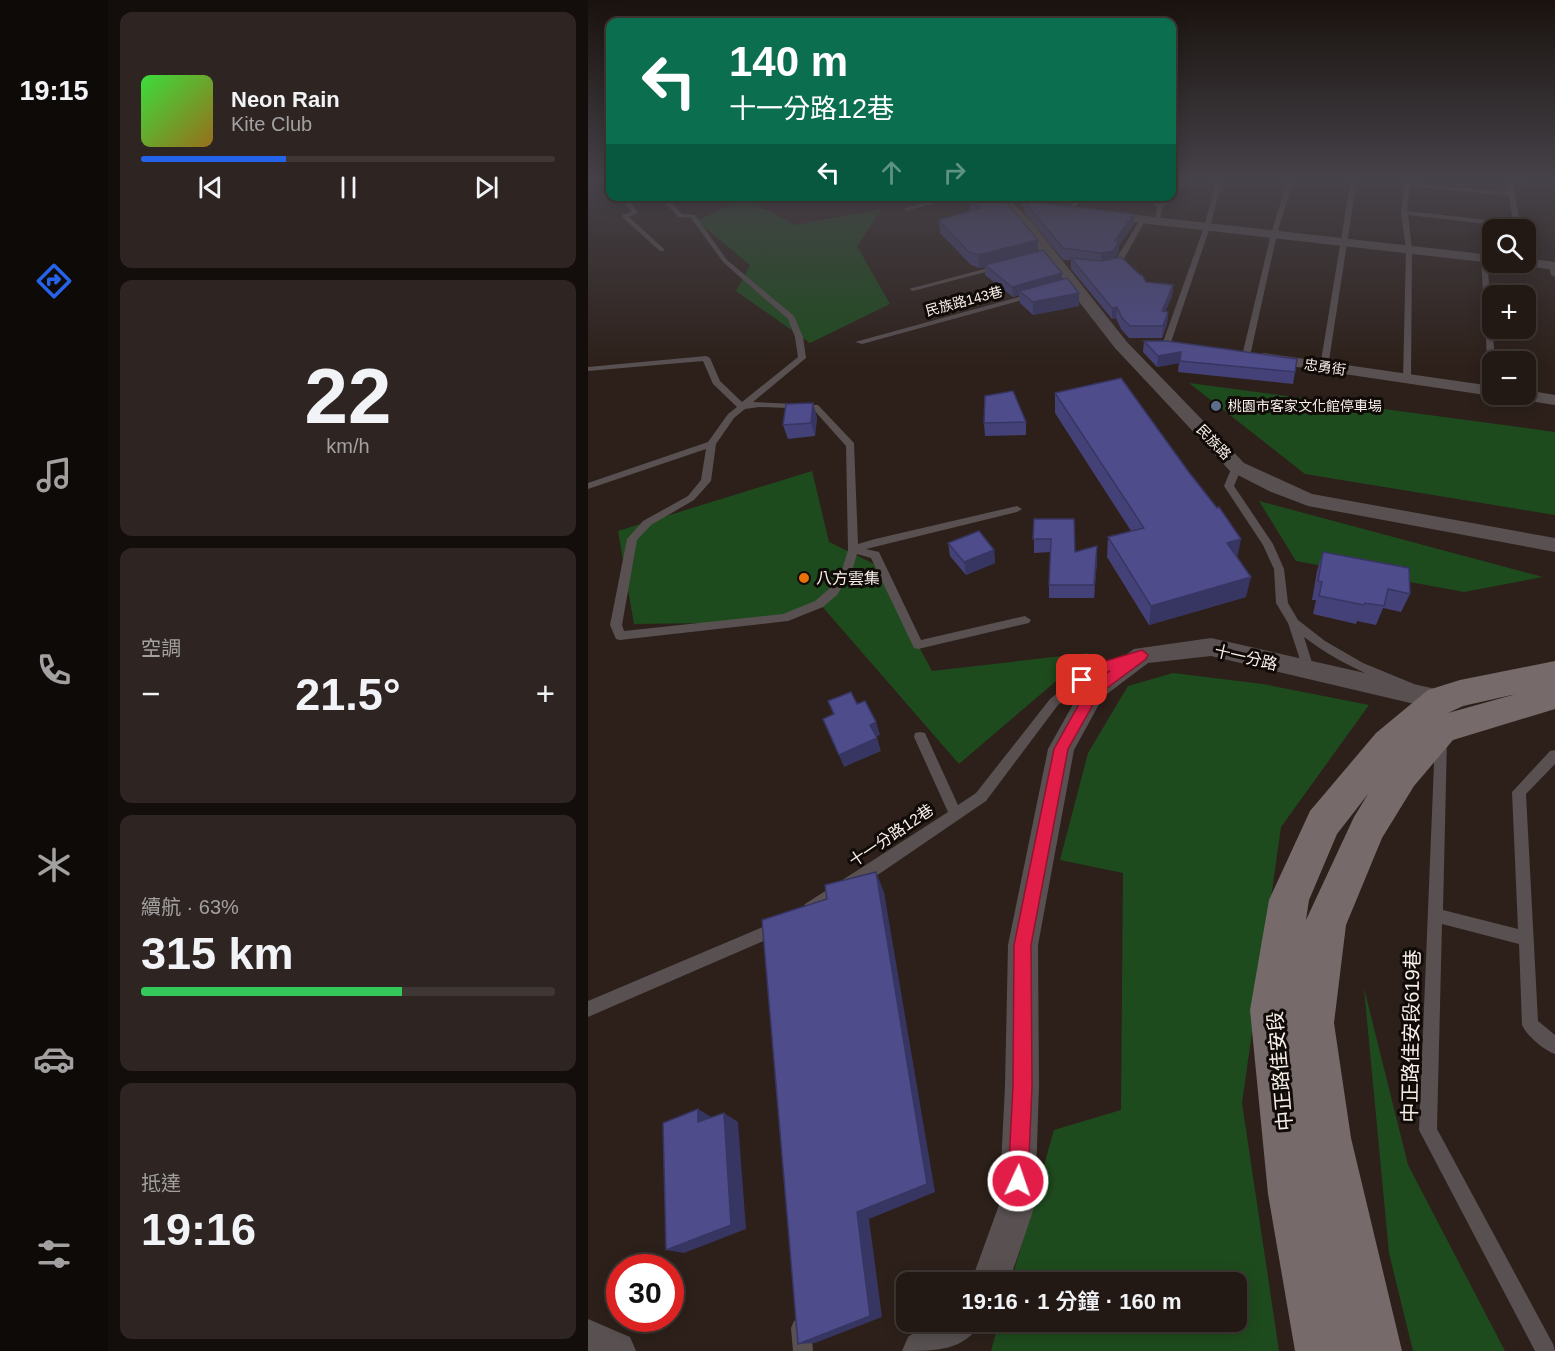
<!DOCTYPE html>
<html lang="zh-TW">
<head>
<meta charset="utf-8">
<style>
	:root { --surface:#221814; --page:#2e2522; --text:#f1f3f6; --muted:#a2a0a0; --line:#3f3734; --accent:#2563eb }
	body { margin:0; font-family:Helvetica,"Noto Sans TC",sans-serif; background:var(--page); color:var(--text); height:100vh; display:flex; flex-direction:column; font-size:22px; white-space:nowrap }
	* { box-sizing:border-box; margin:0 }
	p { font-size:20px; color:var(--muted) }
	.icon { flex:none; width:33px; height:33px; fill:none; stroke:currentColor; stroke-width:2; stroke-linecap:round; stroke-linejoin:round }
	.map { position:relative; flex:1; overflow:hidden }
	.sheet { display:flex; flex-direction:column; gap:12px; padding:12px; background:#130d0b; width:480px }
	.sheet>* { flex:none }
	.top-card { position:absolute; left:18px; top:18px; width:570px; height:183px; border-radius:12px; box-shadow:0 3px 15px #0003,0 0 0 2px var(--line); background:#0b6e4f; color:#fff; overflow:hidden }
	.fabs { position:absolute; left:894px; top:219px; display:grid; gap:12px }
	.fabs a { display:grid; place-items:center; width:54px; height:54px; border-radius:12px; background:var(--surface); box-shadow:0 3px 15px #0003,0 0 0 2px var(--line); font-size:30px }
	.speed { position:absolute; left:18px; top:1254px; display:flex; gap:12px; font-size:30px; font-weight:700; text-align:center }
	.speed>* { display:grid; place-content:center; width:78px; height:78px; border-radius:50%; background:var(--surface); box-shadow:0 3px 15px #0003,0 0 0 2px var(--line); line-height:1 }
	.speed .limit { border:9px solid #d22; background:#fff; color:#111 }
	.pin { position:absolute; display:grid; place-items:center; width:51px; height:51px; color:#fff; margin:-26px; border-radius:12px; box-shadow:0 3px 9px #0006 }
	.me { position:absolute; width:66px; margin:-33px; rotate:3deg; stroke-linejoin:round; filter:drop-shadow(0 0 4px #0008) }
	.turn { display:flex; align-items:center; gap:21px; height:126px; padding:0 24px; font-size:27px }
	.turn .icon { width:78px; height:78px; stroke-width:2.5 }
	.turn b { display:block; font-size:42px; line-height:51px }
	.lanes { display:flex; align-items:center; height:57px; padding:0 24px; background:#0003; justify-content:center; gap:30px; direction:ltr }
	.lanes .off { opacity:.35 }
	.big { font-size:45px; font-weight:600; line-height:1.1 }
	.sheet .tile { flex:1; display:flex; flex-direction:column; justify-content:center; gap:9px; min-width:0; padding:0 21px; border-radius:12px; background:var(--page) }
	.sheet .dial { align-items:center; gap:0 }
	.dial b { font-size:78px; line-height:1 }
	.song { display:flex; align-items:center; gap:18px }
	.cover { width:72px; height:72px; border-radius:9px; background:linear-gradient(135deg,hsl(120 70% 55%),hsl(40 70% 35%)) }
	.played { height:6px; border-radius:3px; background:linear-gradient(90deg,var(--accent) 35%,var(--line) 35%) }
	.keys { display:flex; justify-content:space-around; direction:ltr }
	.heat { display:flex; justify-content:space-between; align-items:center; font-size:33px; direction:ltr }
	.charge { height:9px; border-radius:4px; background:linear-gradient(90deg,#34c759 63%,var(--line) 0) }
	.trip { position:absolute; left:308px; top:1272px; width:351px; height:60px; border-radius:12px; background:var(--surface); box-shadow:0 3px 15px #0003,0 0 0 2px var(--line); font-weight:600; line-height:60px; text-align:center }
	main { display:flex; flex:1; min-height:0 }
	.dock { display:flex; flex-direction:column; width:108px; justify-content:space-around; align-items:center; background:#0e0a08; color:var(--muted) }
	.dock .icon { width:42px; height:42px }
	.dock .active { color:var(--accent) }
	.dock b { font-size:27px; color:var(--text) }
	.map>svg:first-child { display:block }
	.green { fill:#1e4b1d }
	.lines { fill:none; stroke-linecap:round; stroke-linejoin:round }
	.service { fill:#585051; fill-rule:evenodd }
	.minor { fill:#585051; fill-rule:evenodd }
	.secondary { fill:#766a6b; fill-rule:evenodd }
	.wall { fill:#444178 }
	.shaded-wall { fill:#373561 }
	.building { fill:#4f4c8b; stroke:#373561; stroke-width:1.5 }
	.route { fill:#e11d48; stroke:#92132f; stroke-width:1.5 }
	.service-dot { fill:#5c6f8a; stroke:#110b08; stroke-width:2 }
	.food-dot { fill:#e8710a; stroke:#110b08; stroke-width:2 }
	.labels { text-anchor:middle; stroke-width:6; stroke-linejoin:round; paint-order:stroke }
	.far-street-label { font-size:14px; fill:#f8efea; stroke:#110b08 }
	.far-poi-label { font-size:14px; fill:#f8efea; stroke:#110b08; text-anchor:start }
	.poi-label { font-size:16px; fill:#f8efea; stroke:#110b08; text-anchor:start }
	.street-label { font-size:16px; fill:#f8efea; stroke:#110b08 }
	.near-street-label { font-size:20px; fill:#f8efea; stroke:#110b08 }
</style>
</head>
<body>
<main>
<nav class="dock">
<b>19:15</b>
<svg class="icon active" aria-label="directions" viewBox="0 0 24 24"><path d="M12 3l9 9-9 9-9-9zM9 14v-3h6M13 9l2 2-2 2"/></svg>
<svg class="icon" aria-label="music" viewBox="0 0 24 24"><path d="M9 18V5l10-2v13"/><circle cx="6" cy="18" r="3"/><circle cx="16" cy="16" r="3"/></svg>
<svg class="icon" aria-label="phone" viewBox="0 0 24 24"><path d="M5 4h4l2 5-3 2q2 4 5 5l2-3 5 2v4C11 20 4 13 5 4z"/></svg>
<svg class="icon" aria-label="climate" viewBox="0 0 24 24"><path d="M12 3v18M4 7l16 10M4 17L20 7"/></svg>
<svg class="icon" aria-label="car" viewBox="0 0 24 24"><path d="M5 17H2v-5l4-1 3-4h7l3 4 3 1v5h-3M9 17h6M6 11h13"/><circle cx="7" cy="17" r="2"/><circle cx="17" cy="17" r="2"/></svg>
<svg class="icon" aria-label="filters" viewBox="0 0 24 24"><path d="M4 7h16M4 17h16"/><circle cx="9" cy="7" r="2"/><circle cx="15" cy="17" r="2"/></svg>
</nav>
<section class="sheet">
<div class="tile">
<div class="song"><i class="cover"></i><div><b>Neon Rain</b><p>Kite Club</p></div></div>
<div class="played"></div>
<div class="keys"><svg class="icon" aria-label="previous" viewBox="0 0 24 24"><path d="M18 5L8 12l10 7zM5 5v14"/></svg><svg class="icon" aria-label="pause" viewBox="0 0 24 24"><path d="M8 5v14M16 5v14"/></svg><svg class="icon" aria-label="next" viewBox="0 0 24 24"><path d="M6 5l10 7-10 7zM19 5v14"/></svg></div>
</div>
<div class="tile dial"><b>22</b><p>km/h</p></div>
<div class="tile"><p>空調</p>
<div class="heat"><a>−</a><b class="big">21.5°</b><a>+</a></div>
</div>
<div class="tile"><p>續航 · 63%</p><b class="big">315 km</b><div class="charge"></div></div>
<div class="tile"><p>抵達</p><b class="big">19:16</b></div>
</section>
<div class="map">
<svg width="967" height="1351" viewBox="0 0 967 1351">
	<rect width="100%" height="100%" fill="#2d201a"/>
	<g class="green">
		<polygon points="156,198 207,225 294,209 269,246 302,304 222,343 148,291 162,265 109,221"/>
		<polygon points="601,383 967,432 967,515 717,474"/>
		<polygon points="224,471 241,542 286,564 344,671 501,653 371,764 232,604 186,622 46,624 30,531"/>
		<polygon points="671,501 955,577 876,592 708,561"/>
		<polygon points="585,673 675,684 781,705 693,827 654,1103 691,1351 403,1351 411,1322 648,1322 648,1282 423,1282 466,1130 533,1110 535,873 472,860 500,753 540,686"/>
		<polygon points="776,988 820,1165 917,1351 825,1351 801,1253"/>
	</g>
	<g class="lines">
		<g class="service">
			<polygon points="596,178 603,178 575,208 571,222 567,222 569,207 559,196 566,196 572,203 579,196 584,196 584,193"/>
			<polygon points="629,178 635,178 622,227 582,345 575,347 574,345 616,227"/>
			<polygon points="700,178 706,178 689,234 662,356 658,358 654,356 683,234"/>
			<polygon points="763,178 769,178 740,367 736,369 732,367"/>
			<path d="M817 178H823V183L920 192 918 178H924L933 230H927L926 227 820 215 824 249 823 380 819 383 815 380 818 249 813 213ZM822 186 921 196 925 223 819 211Z"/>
			<polygon points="31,196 38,196 50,213 41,217 76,249 76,251 72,251 34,217 34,215 43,212"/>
			<path d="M71 196H78L94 214 107 215 139 260 206 316 215 337 218 358 165 402 230 405 266 443 270 544 287 539 429 506 434 509 429 512 278 549 291 552 333 640 437 616 443 620 441 623 330 649 326 648 283 558 269 554 264 571 249 595 235 607 200 621 32 640 28 639 22 625 39 539 55 521 100 496 113 480 118 449 0 489V483L120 442 140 414 149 407 125 384 115 361 0 371V367L118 356 122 358 132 381 154 402 210 357 207 337 200 319 135 262 103 218 90 217ZM171 407 225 409 258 446 260 550 254 570 241 589 227 601 195 614 36 631 34 625 49 540 63 525 106 500 123 481 128 444 146 418 157 409Z"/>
			<polygon points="358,196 370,196 319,211 316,209"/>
			<polygon points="438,196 444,196 436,207 432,207"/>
			<polygon points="489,196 495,196 484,212 480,212"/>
			<polygon points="553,218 558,219 532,266 521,268 521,266 525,264"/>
			<polygon points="896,256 899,258 907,362 904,362 904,377 900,374 893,258"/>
			<polygon points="967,264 967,277 963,275 961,266"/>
			<polygon points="411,265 415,267 413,268 325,291 321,289"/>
			<polygon points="442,294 449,296 274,344 267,342"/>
			<path d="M649 464 654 467 646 486 685 544 696 569 700 603 710 620 737 641 775 663 826 684 828 687 826 690H818C782 676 747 661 716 637L727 672 725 675H717L700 623 688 603 686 569 675 545 636 486 644 467Z"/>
			<polygon points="541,654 545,656 547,659 545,662 527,668 498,683 470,705 398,801 294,872 227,914 222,916 217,914 215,909 217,904 360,812 326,737 327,733 332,732 337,733 370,805 388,793 462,699 490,677 519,661"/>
			<path d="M853 734 858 735 859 739 855 910 930 929 924 792 962 751 967 750V764L938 794 950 1021 967 1035V1054C956 1050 939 1036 934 1025L931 944 854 924 849 1129 965 1344 967 1351H947L831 1130 847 739 848 735Z"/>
			<polygon points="189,921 194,923 197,928 194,933 0,1017 0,1001"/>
			<polygon points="213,1318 220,1321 223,1328 225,1351 205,1351 203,1328 206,1321"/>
		</g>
		<g class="minor">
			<polygon points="405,196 418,196 443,221 539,342 656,463 724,494 967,538 967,552 720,506 681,491 642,471 527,348 433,227"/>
			<polygon points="513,211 904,255 904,262 907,262 904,263 508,218 507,215"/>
			<polygon points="938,258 967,262 967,270 932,265 930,262 938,262"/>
			<polygon points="675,353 904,386 904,394 910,394 904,396 669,361 667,358"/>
			<polygon points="938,390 967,395 967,405 928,399 920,394 938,394"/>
			<polygon points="623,638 852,690 861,693 864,700 861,707 852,710 623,656 560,663 515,697 486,750 450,945 451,1086 447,1205 421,1282 383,1282 411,1205 417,1086 420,945 460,749 497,683 546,649"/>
			<polygon points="0,1319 42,1337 48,1351 0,1351"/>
			<path d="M341 1322H393C377 1351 348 1351 314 1351L320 1337Z"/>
		</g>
		<path class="secondary" d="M967 661V709L865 740 826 786 794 838 758 925 746 1023 763 1138 814 1351H707L680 1194 662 1010 681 900 722 811 788 733 840 690 872 680ZM928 694 860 713 875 706ZM780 794 766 817 718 920 721 900 749 834Z"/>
	</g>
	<g class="wall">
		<polygon points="375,196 413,196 450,240 450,251 474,273 474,279 491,306 445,315 432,303 431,295 425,297 397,275 397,267 391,268 383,265 352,233 351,220 382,212 381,203"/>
		<polygon points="421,196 436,196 433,200 424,199"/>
		<polygon points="443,196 456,196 456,202 443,201"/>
		<polygon points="436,201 546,214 546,224 531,246 531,252 527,258 558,282 585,285 584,296 577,312 580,312 579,324 574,338 541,338 533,329 528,318 524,319 483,269 483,260 475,260 436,212"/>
		<polygon points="556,341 707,372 705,384 590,372 591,363 569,367 555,352"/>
		<polygon points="467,393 649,558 658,597 561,625 519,557 520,537 543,531 467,413"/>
		<polygon points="229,417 227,436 200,439 195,425"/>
		<polygon points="438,422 438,435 397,436 396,423"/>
		<polygon points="446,519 487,552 509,560 506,598 461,598 461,585 463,552 446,553"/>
		<polygon points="360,543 406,550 407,563 378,575 362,556"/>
		<polygon points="735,552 822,594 813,612 795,608 788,625 769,621 768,624 725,614 728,600 724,600 729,571"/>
	</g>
	<g class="shaded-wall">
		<polygon points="546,214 546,224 531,246 531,252 525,262 513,264 513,253"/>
		<polygon points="450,240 450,253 397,265 397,267 391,268 390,255"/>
		<polygon points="474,273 474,283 431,291 431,295 425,297 424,287"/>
		<polygon points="585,285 584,296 573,323 574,311"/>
		<polygon points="491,293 491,306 445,315 445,302"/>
		<polygon points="529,307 528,318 524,319 524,308"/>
		<polygon points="580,312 579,324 574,338 575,326"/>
		<polygon points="593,352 592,363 569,367 570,356"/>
		<polygon points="225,403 229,417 227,436 223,423"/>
		<polygon points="653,539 649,559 639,543"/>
		<polygon points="509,546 509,560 506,598 506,585"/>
		<polygon points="406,550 407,563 378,575 376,562"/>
		<polygon points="663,577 658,597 561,625 563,606"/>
		<polygon points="288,722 292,735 286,737 282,725"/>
		<polygon points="289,738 293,751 256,767 251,755"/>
		<polygon points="288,872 296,892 347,1192 281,1219 294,1317 227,1343 210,1344 269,1212"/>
		<polygon points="110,1109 125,1118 110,1122"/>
		<polygon points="136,1113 150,1122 158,1229 96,1253 78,1250"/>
	</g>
	<g class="building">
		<polygon points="385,196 413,196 450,240 390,255 381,252 351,220 393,208 381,202 389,201"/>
		<polygon points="436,201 546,214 527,240 531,241 525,251 513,253 475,248"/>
		<polygon points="455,250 474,273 424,287 397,265"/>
		<polygon points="533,257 552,275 554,275 558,282 585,285 574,311 580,312 575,326 542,326 534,318 529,307 524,308 483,258 513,261"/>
		<polygon points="479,278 491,293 445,302 431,291"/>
		<polygon points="556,341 579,341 709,359 707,372 592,361 593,352 570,356"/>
		<polygon points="533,378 600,471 629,508 631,507 653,539 639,543 663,577 563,606 520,537 556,528 467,393"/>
		<polygon points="425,391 438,422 396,423 397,396"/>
		<polygon points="225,403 223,423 195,425 198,404"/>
		<polygon points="446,519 486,519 487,552 509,546 506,585 461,585 463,539 445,539"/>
		<polygon points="391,531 406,550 376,562 360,543"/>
		<polygon points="735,552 821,568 822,594 800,589 796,606 777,603 776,605 731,596 734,582 730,581"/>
		<polygon points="263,692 269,704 277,701 288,722 282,725 289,738 251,755 235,719 246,714 240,701"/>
		<polygon points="288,872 339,1184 269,1212 282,1316 210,1344 174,920 239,899 237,885"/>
		<polygon points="110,1109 110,1122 136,1113 143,1225 78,1250 75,1123"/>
	</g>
	<linearGradient id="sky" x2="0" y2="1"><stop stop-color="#19120e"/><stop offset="0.49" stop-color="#464249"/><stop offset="1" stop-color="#464249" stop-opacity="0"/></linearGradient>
	<rect width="967" height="367" fill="url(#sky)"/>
	<polygon class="route" points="554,650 560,655 558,659 511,694 480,749 443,945 444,1086 440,1181 437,1189 430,1192 423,1189 420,1181 425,1086 426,945 466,749 501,686 522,671 494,686 489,684 487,680 489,676 518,661"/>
	<circle class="service-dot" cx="628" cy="406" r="6"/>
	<circle class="food-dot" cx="216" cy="578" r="6"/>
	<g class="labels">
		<g class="far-street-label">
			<text transform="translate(376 301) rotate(-15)" y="5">民族路143巷</text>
			<text transform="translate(737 367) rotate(8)" y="5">忠勇街</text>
			<text transform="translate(626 442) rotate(46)" y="5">民族路</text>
		</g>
		<g class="far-poi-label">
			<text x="640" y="411">桃園市客家文化館停車場</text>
		</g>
		<g class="poi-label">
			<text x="228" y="584">八方雲集</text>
		</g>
		<g class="street-label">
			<text transform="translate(658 657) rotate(13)" y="6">十一分路</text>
			<text transform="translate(303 835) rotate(-34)" y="6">十一分路12巷</text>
		</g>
		<g class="near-street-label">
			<text transform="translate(823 1036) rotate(-89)" y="7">中正路佳安段619巷</text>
			<text transform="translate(692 1071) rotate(-95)" y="7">中正路佳安段</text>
		</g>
	</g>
</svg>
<div class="fabs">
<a><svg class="icon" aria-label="search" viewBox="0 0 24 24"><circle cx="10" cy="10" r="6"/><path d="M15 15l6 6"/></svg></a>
<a>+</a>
<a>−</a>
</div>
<div class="speed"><div class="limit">30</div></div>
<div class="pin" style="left:494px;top:680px;background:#d93025"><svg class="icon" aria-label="arrive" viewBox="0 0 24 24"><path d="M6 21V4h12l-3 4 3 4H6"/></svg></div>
<svg class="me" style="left:430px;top:1181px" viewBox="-20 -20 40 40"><circle r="17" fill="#e11d48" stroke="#fff" stroke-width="3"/><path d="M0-11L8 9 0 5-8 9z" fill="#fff"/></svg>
<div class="trip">19:16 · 1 分鐘 · 160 m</div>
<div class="top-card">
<div class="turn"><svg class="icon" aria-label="left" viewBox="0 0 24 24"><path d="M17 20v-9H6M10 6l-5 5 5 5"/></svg><div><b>140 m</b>十一分路12巷</div></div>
<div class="lanes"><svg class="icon" aria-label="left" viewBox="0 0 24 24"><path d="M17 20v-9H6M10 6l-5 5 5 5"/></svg><svg class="icon off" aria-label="ahead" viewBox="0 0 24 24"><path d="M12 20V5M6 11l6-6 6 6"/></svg><svg class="icon off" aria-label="right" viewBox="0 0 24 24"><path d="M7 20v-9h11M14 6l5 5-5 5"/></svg></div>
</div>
</div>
</main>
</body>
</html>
